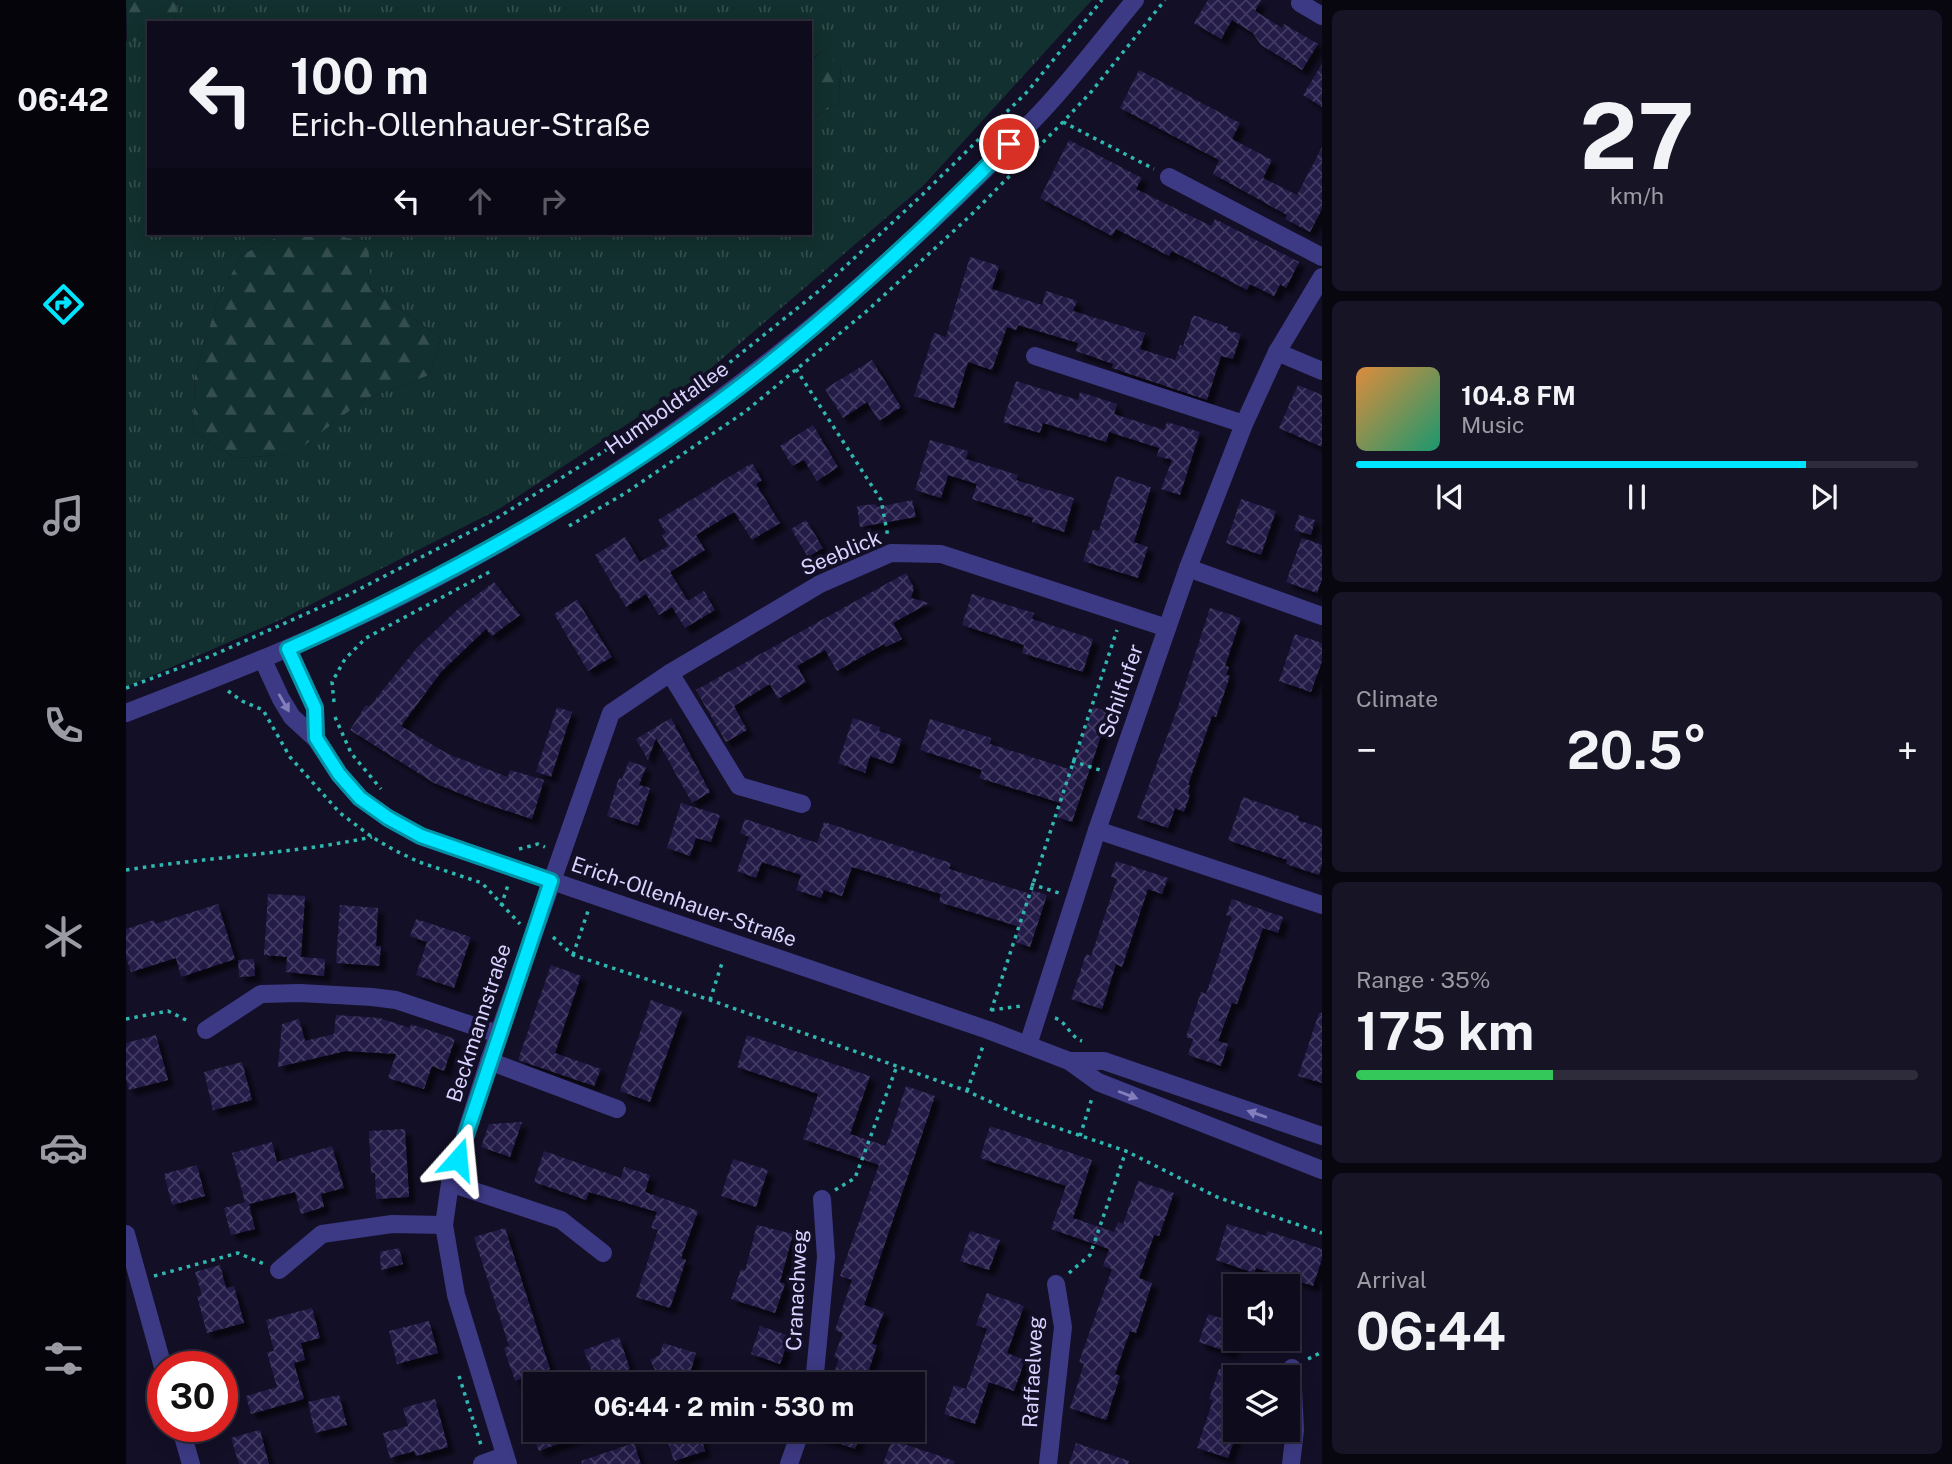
<!DOCTYPE html>
<html lang="en">
<head>
<meta charset="utf-8">
<style>
	:root { --surface:#0e0b1c; --page:#171425; --text:#f1f3f6; --muted:#9b9ba3; --line:#2e2b3b; --accent:#00e5ff }
	body { margin:0; font-family:"Public Sans",sans-serif; background:var(--page); color:var(--text); height:100vh; display:flex; flex-direction:column; font-size:26px; white-space:nowrap }
	* { box-sizing:border-box; margin:0 }
	p { font-size:23px; color:var(--muted) }
	.icon { flex:none; width:38px; height:38px; fill:none; stroke:currentColor; stroke-width:2; stroke-linecap:round; stroke-linejoin:round }
	.map { position:relative; flex:1; overflow:hidden }
	.drawer { display:flex; flex-direction:column; gap:10px; padding:10px; background:#08060f; width:630px }
	.drawer>* { flex:none }
	.top-card { position:absolute; left:21px; top:21px; width:665px; height:214px; border-radius:0px; box-shadow:0 4px 18px #0003,0 0 0 2px var(--line); background:#0e0b1c; color:var(--text); overflow:hidden }
	.tools { position:absolute; left:1097px; top:1274px; display:grid; gap:14px }
	.tools a { display:grid; place-items:center; width:77px; height:77px; border-radius:0px; background:var(--surface); box-shadow:0 4px 18px #0003,0 0 0 2px var(--line); font-size:35px }
	.speed { position:absolute; left:21px; top:1351px; display:flex; gap:14px; font-size:35px; font-weight:700; text-align:center }
	.speed>* { display:grid; place-content:center; width:91px; height:91px; border-radius:50%; background:var(--surface); box-shadow:0 4px 18px #0003,0 0 0 2px var(--line); line-height:1 }
	.speed .limit { border:10px solid #d22; background:#fff; color:#111 }
	.pin { position:absolute; display:grid; place-items:center; width:60px; height:60px; color:#fff; margin:-30px; border:4px solid #fff; border-radius:50%; box-shadow:0 2px 7px #0007 }
	.me { position:absolute; width:77px; margin:-38px; rotate:18deg; stroke-linejoin:round; filter:drop-shadow(0 0 5px #0008) }
	.turn { display:flex; align-items:center; gap:24px; height:147px; padding:0 28px; font-size:32px }
	.turn .icon { width:91px; height:91px; stroke-width:2.5 }
	.turn b { display:block; font-size:49px; line-height:60px }
	.lanes { display:flex; align-items:center; height:66px; padding:0 28px; background:#0003; justify-content:center; gap:35px; direction:ltr }
	.lanes .off { opacity:.35 }
	.big { font-size:52px; font-weight:700; line-height:1.1 }
	.drawer .widget { flex:1; display:flex; flex-direction:column; justify-content:center; gap:10px; min-width:0; padding:0 24px; border-radius:10px; background:var(--page) }
	.drawer .dial { align-items:center; gap:0 }
	.dial b { font-size:91px; line-height:1 }
	.song { display:flex; align-items:center; gap:21px }
	.cover { width:84px; height:84px; border-radius:10px; background:linear-gradient(135deg,hsl(30 70% 55%),hsl(160 70% 35%)) }
	.played { height:7px; border-radius:4px; background:linear-gradient(90deg,var(--accent) 80%,var(--line) 80%) }
	.keys { display:flex; justify-content:space-around; direction:ltr }
	.heat { display:flex; justify-content:space-between; align-items:center; font-size:38px; direction:ltr }
	.charge { height:10px; border-radius:5px; background:linear-gradient(90deg,#34c759 35%,var(--line) 0) }
	.trip { position:absolute; left:397px; top:1372px; width:402px; height:70px; border-radius:0px; background:var(--surface); box-shadow:0 4px 18px #0003,0 0 0 2px var(--line); font-weight:700; line-height:70px; text-align:center }
	main { display:flex; flex:1; min-height:0 }
	.tabs { display:flex; flex-direction:column; width:126px; justify-content:space-around; align-items:center; background:#06040b; color:var(--muted) }
	.tabs .icon { width:49px; height:49px }
	.tabs .selected { color:var(--accent) }
	.tabs b { font-size:32px; color:var(--text) }
	.map>svg:first-child { display:block }
	.forest { fill:url(#forest-firs) }
	.park { fill:url(#park-tufts) }
	.building { fill:url(#building-cross-hatch); filter:url(#shadow) }
	.lines { fill:none; stroke-linecap:round; stroke-linejoin:round }
	.path { stroke:#2fb8b0; stroke-width:3.5; stroke-dasharray:3.5 5; stroke-linecap:butt }
	.minor { stroke:#3d3a85; stroke-width:18 }
	.oneway { fill:#837fbc }
	.route-casing { stroke:#0095a6; stroke-width:18 }
	.route { stroke:#00e5ff; stroke-width:12 }
	.labels { text-anchor:middle; stroke-width:7; stroke-linejoin:round; paint-order:stroke }
	.street-label { font-size:21px; fill:#d9d4ff; stroke:#130f26 }
</style>
</head>
<body>
<main>
<nav class="tabs">
<b>06:42</b>
<svg class="icon selected" aria-label="directions" viewBox="0 0 24 24"><path d="M12 3l9 9-9 9-9-9zM9 14v-3h6M13 9l2 2-2 2"/></svg>
<svg class="icon" aria-label="music" viewBox="0 0 24 24"><path d="M9 18V5l10-2v13"/><circle cx="6" cy="18" r="3"/><circle cx="16" cy="16" r="3"/></svg>
<svg class="icon" aria-label="phone" viewBox="0 0 24 24"><path d="M5 4h4l2 5-3 2q2 4 5 5l2-3 5 2v4C11 20 4 13 5 4z"/></svg>
<svg class="icon" aria-label="climate" viewBox="0 0 24 24"><path d="M12 3v18M4 7l16 10M4 17L20 7"/></svg>
<svg class="icon" aria-label="car" viewBox="0 0 24 24"><path d="M5 17H2v-5l4-1 3-4h7l3 4 3 1v5h-3M9 17h6M6 11h13"/><circle cx="7" cy="17" r="2"/><circle cx="17" cy="17" r="2"/></svg>
<svg class="icon" aria-label="filters" viewBox="0 0 24 24"><path d="M4 7h16M4 17h16"/><circle cx="9" cy="7" r="2"/><circle cx="15" cy="17" r="2"/></svg>
</nav>
<div class="map">
<svg width="1196" height="1464" viewBox="0 0 1196 1464">
	<defs>
		<pattern id="forest-firs" width="22" height="20" patternUnits="userSpaceOnUse" patternTransform="scale(1.75)"><rect width="22" height="20" fill="#12302f"/><path d="M5 1l3.5 6h-7zM16 11l3.5 6h-7z" fill="#344d4e"/></pattern>
		<pattern id="park-tufts" width="24" height="20" patternUnits="userSpaceOnUse" patternTransform="scale(1.75)"><rect width="24" height="20" fill="#12302f"/><path d="M3 7l-1-3M5 7V3M7 7l1-3M15 17l-1-3M17 17v-4M19 17l1-3" fill="none" stroke="#344d4e"/></pattern>
		<pattern id="building-cross-hatch" width="8" height="8" patternUnits="userSpaceOnUse" patternTransform="scale(1.75)"><rect width="8" height="8" fill="#241b47"/><path d="M0 0l8 8M0 8l8-8" fill="none" stroke="#433b63"/></pattern>
		<filter id="shadow"><feDropShadow dx="6" dy="6" stdDeviation="2" flood-color="#0009"/></filter>
	</defs>
	<rect width="100%" height="100%" fill="#130f26"/>
	<g class="forest">
		<polygon points="0,0 51,0 49,23 23,23 23,40 1,42"/>
		<polygon points="695,52 715,64 712,104 684,119 684,61"/>
		<polygon points="159,233 199,233 243,242 245,288 315,338 304,375 239,399 168,454 109,458 67,431 69,374 91,302 115,255"/>
	</g>
	<polygon class="park" points="51,0 966,0 797,186 583,370 373,509 156,619 0,687 0,41 23,40 23,233 159,233 115,255 91,302 69,374 67,431 109,458 167,454 239,399 304,375 315,338 245,288 242,242 199,233 684,233 684,119 712,104 715,65 695,52 684,60 684,23 49,23"/>
	<g class="building">
		<polygon points="1082,0 1135,0 1129,11 1156,28 1158,24 1192,44 1176,70 1135,45 1127,33 1106,20 1095,39 1068,23"/>
		<polygon points="1196,64 1196,107 1177,95"/>
		<polygon points="1013,70 1114,123 1106,139 1146,160 1137,178 1171,195 1196,147 1196,209 1184,232 1159,219 1161,215 1087,174 1093,160 994,108"/>
		<polygon points="943,140 1016,178 1010,189 1085,226 1089,219 1173,262 1160,288 1154,284 1148,296 1124,284 1121,290 1046,251 1043,256 990,229 986,236 914,198"/>
		<polygon points="844,257 873,266 866,289 916,305 920,291 951,301 947,311 1019,333 1014,349 1049,360 1054,345 1057,346 1067,315 1102,327 1101,330 1115,334 1107,359 1095,356 1081,400 986,368 987,364 950,351 952,343 892,325 890,330 881,327 866,370 842,362 828,408 788,396 808,333 820,337"/>
		<polygon points="746,360 775,407 753,421 741,402 717,418 699,389"/>
		<polygon points="890,381 952,400 954,392 991,404 988,414 1038,430 1041,422 1074,432 1054,495 1035,489 1046,460 1031,456 1033,448 983,432 980,442 917,423 914,433 877,422"/>
		<polygon points="1172,385 1196,395 1196,447 1153,428"/>
		<polygon points="687,425 712,467 691,481 678,460 666,466 654,446"/>
		<polygon points="804,440 842,451 840,459 892,475 890,480 948,498 938,532 906,522 907,518 846,499 851,484 822,475 815,498 789,490"/>
		<polygon points="626,463 636,480 630,484 654,523 626,540 608,512 570,535 579,550 544,572 562,601 578,591 589,610 559,628 546,607 533,615 520,594 500,607 469,555 499,537 514,562 542,546 536,535 540,533 532,520"/>
		<polygon points="990,476 1025,487 1008,542 1022,547 1012,578 957,561 967,530 973,531"/>
		<polygon points="1115,499 1150,511 1135,555 1100,543"/>
		<polygon points="786,500 790,517 734,527 731,506 749,504 752,507"/>
		<polygon points="1173,515 1189,520 1185,535 1168,530"/>
		<polygon points="680,520 697,548 682,557 665,529"/>
		<polygon points="1176,538 1196,545 1196,579 1191,593 1160,582"/>
		<polygon points="780,573 788,588 785,598 803,603 767,623 776,639 760,647 758,644 711,671 699,650 671,666 680,682 652,699 644,684 608,706 621,730 600,742 570,690"/>
		<polygon points="368,582 394,615 366,636 360,629 315,672 275,726 322,754 382,777 384,770 418,780 406,819 360,804 308,783 224,730 240,705 243,707 290,649 331,610"/>
		<polygon points="846,594 908,613 906,619 967,639 957,672 896,653 898,645 836,625"/>
		<polygon points="451,600 486,657 462,671 428,614"/>
		<polygon points="1084,608 1115,618 1099,666 1103,667 1100,675 1104,676 1090,717 1086,716 1062,785 1064,785 1062,794 1064,794 1058,812 1049,808 1042,828 1011,818 1053,704"/>
		<polygon points="1169,634 1196,643 1196,661 1185,692 1153,681"/>
		<polygon points="431,707 446,712 425,777 410,772"/>
		<polygon points="967,707 983,712 946,822 931,817 935,803 853,778 856,770 794,750 804,719 865,738 864,744 946,770"/>
		<polygon points="545,718 584,792 566,803 530,738 522,760 510,739"/>
		<polygon points="727,718 754,727 753,731 776,739 767,764 744,756 739,773 712,763"/>
		<polygon points="503,761 520,767 513,785 524,788 512,826 481,816 493,778 496,779"/>
		<polygon points="1117,797 1173,816 1172,820 1196,828 1196,865 1193,875 1160,864 1161,860 1102,840"/>
		<polygon points="555,803 594,815 585,842 570,838 564,856 541,848"/>
		<polygon points="619,819 691,843 698,822 825,863 823,869 905,894 906,890 921,895 904,947 889,942 894,927 813,902 815,894 726,867 716,896 698,890 695,898 670,890 675,875 636,862 630,878 611,871 623,837 614,833"/>
		<polygon points="990,861 1042,878 1036,894 1022,889 996,967 990,964 976,1009 945,999 960,954 965,956 991,879 985,877"/>
		<polygon points="142,894 179,896 175,957 199,959 198,976 160,972 161,957 138,955"/>
		<polygon points="1106,899 1157,917 1152,933 1137,928 1111,1004 1106,1003 1092,1041 1102,1044 1095,1066 1062,1055 1067,1039 1060,1037 1075,992 1080,994 1106,917 1100,915"/>
		<polygon points="92,904 109,959 55,977 50,958 5,972 0,957 0,929 28,920 29,924"/>
		<polygon points="214,905 252,908 250,946 255,946 253,966 210,963"/>
		<polygon points="290,919 345,937 328,988 290,975 301,942 284,936"/>
		<polygon points="128,959 129,976 113,977 112,960"/>
		<polygon points="425,965 455,976 429,1053 475,1069 468,1086 392,1060"/>
		<polygon points="525,1000 556,1011 524,1102 494,1091"/>
		<polygon points="1193,1013 1196,1013 1196,1083 1172,1076"/>
		<polygon points="210,1015 254,1018 284,1028 285,1024 329,1039 318,1071 306,1066 298,1089 262,1078 270,1054 220,1051 152,1067 156,1024 173,1019 179,1041 208,1034"/>
		<polygon points="30,1035 42,1080 3,1090 0,1079 0,1043"/>
		<polygon points="621,1035 744,1076 724,1134 760,1146 780,1086 809,1096 738,1305 758,1312 746,1344 751,1345 743,1370 777,1382 776,1384 704,1384 713,1359 708,1357 717,1333 709,1330 726,1280 714,1276 753,1165 677,1139 692,1094 611,1067"/>
		<polygon points="116,1062 126,1100 87,1110 78,1072"/>
		<polygon points="396,1122 384,1157 355,1147 363,1124"/>
		<polygon points="864,1126 966,1160 947,1218 988,1232 992,1222 997,1224 1012,1181 1048,1193 1033,1236 1028,1235 1013,1278 1026,1283 1010,1333 1004,1331 997,1351 989,1374 994,1376 980,1420 944,1408 958,1364 953,1362 986,1269 977,1266 983,1249 925,1229 940,1186 854,1158"/>
		<polygon points="279,1129 283,1197 250,1199 249,1173 245,1173 243,1131"/>
		<polygon points="146,1142 151,1162 206,1146 218,1188 195,1194 198,1207 175,1214 169,1192 123,1204 129,1229 105,1235 98,1208 119,1202 106,1153"/>
		<polygon points="418,1151 495,1178 498,1167 524,1175 519,1192 572,1211 555,1258 560,1260 544,1308 510,1297 532,1230 525,1228 531,1212 463,1192 460,1200 408,1182"/>
		<polygon points="607,1159 642,1170 630,1207 595,1196"/>
		<polygon points="71,1165 79,1196 46,1205 38,1174"/>
		<polygon points="1101,1224 1140,1236 1141,1231 1196,1249 1196,1259 1187,1286 1130,1268 1128,1273 1090,1260"/>
		<polygon points="631,1225 667,1234 654,1282 659,1284 649,1313 605,1299 615,1269 619,1271"/>
		<polygon points="379,1228 424,1369 389,1381 378,1348 383,1346 348,1237"/>
		<polygon points="844,1231 874,1240 863,1270 834,1261"/>
		<polygon points="273,1248 277,1264 255,1270 254,1252"/>
		<polygon points="94,1265 100,1288 108,1286 118,1323 81,1333 71,1296 76,1295 69,1272"/>
		<polygon points="861,1293 898,1306 881,1353 899,1360 888,1391 863,1382 849,1424 818,1414 828,1385 840,1389 861,1329 850,1325"/>
		<polygon points="186,1308 194,1338 175,1343 179,1360 168,1363 178,1399 125,1414 120,1396 151,1387 141,1352 148,1351 140,1320"/>
		<polygon points="1082,1314 1110,1323 1110,1339 1105,1353 1073,1342"/>
		<polygon points="303,1321 312,1353 271,1364 263,1331"/>
		<polygon points="634,1326 664,1336 654,1364 625,1354"/>
		<polygon points="493,1337 504,1369 469,1381 458,1350"/>
		<polygon points="537,1343 570,1353 563,1377 548,1384 536,1384 524,1360 534,1355"/>
		<polygon points="1093,1369 1110,1374 1110,1430 1112,1430 1102,1458 1071,1448 1087,1400 1083,1399"/>
		<polygon points="213,1395 221,1425 189,1433 182,1402"/>
		<polygon points="309,1399 322,1447 290,1456 288,1451 264,1458 257,1433 282,1426 277,1408"/>
		<polygon points="134,1430 143,1464 113,1464 105,1438"/>
		<polygon points="405,1430 466,1430 466,1431 413,1451"/>
		<polygon points="538,1430 573,1430 579,1451 548,1461"/>
		<polygon points="686,1430 736,1430 729,1449 686,1434"/>
		<polygon points="766,1440 829,1461 828,1464 757,1464"/>
		<polygon points="508,1443 515,1464 456,1464 455,1461"/>
		<polygon points="950,1443 1003,1461 1002,1464 943,1464"/>
	</g>
	<g class="lines">
		<g class="path">
			<polyline points="937,122 1028,169"/>
			<polyline points="670,369 755,500 762,537"/>
			<polyline points="443,526 501,492 620,411 742,310 845,215 937,122 965,92 1039,0"/>
			<polyline points="0,688 85,656 222,595 371,518 480,450 588,375 694,290 795,196 902,91 976,0"/>
			<polyline points="102,691 116,701 137,710 164,757 214,813 246,837 268,850 293,862 356,883 394,924"/>
			<polyline points="208,702 206,682 219,659 240,638 367,570"/>
			<polyline points="209,717 225,753 255,789"/>
			<polyline points="946,761 974,770"/>
			<polyline points="393,849 412,844 419,847"/>
			<polyline points="453,859 457,861 460,873"/>
			<path d="M0 870C82 857 165 854 246 837"/>
			<polyline points="905,884 933,893"/>
			<polyline points="375,906 382,885"/>
			<polyline points="427,937 447,955 584,1000 841,1091 893,1115 1000,1151 1091,1197 1196,1233"/>
			<polyline points="447,955 462,911"/>
			<polyline points="584,1000 597,960"/>
			<polyline points="865,1010 895,1006"/>
			<polyline points="865,1011 991,630"/>
			<path d="M929 1018C941 1022 944 1037 956 1041"/>
			<polyline points="0,1019 42,1011 64,1022"/>
			<polyline points="841,1091 857,1046"/>
			<polyline points="954,1136 966,1098"/>
			<polyline points="709,1190 729,1178 771,1066"/>
			<polyline points="943,1273 964,1255 1000,1151"/>
			<polyline points="28,1276 112,1253 138,1264"/>
			<polyline points="1182,1359 1196,1352"/>
			<polyline points="333,1376 355,1445"/>
		</g>
		<g class="minor">
			<polyline points="1174,3 1196,16"/>
			<polyline points="1043,177 1196,257"/>
			<polyline points="1151,352 1196,371"/>
			<polyline points="909,356 1118,424"/>
			<polyline points="1062,568 1196,616"/>
			<polyline points="162,649 189,708 190,739"/>
			<polyline points="137,660 155,699 166,717 190,739 213,774 234,798 262,818 294,836 862,1030 943,1061 972,1082 1196,1170"/>
			<polyline points="544,673 613,786 676,804"/>
			<path d="M0 713C98 675 196 637 289 589 527 468 733 304 916 111 949 76 978 37 1009 0"/>
			<polyline points="971,830 1196,905"/>
			<polyline points="80,1030 135,994 174,993 246,997 270,1000 372,1034"/>
			<polyline points="902,1045 971,830 1062,568 1118,424 1151,352 1196,277"/>
			<polyline points="363,1061 491,1109"/>
			<polyline points="943,1061 978,1061 1196,1136"/>
			<polyline points="324,1183 435,1220 477,1253"/>
			<polyline points="0,1234 37,1367"/>
			<polyline points="153,1270 196,1234 266,1224 318,1225"/>
			<polyline points="688,1384 700,1257 696,1199"/>
			<polyline points="54,1426 65,1464"/>
			<polyline points="356,1464 378,1456"/>
			<polyline points="382,1464 330,1295 318,1225 324,1183 363,1061 485,713 544,673 694,584 765,553 815,554 1041,628"/>
			<polyline points="663,1464 675,1430"/>
			<polyline points="922,1464 937,1327 930,1284"/>
			<polyline points="1165,1464 1169,1430 1166,1368"/>
		</g>
	</g>
	<defs><path id="oneway-solid" d="M-6-.8H1V-3.2L6.5 0L1 3.2V.8H-6Z" transform="scale(1.75)"/></defs>
	<g class="oneway">
		<use href="#oneway-solid" transform="translate(158 703) rotate(60)"/>
		<use href="#oneway-solid" transform="translate(1002 1095) rotate(21)"/>
		<use href="#oneway-solid" transform="translate(1131 1114) rotate(-161)"/>
	</g>
	<g class="lines">
		<g class="route-casing">
			<path id="route" d="M332 1159 425 881 295 836 262 818 234 798 213 774 190 738 189 708 162 649C339 569 510 473 661 349 739 285 812 216 883 144"/>
		</g>
		<use href="#route" class="route"/>
	</g>
	<g class="labels">
		<g class="street-label">
			<text transform="translate(541 408) rotate(-35)" y="7">Humboldtallee</text>
			<text transform="translate(715 553) rotate(-23)" y="7">Seeblick</text>
			<text transform="translate(995 691) rotate(-71)" y="7">Schilfufer</text>
			<text transform="translate(558 902) rotate(19)" y="7">Erich-Ollenhauer-Straße</text>
			<text transform="translate(353 1023) rotate(-72)" y="7">Beckmannstraße</text>
			<text transform="translate(671 1290) rotate(-87)" y="7">Cranachweg</text>
			<text transform="translate(907 1372) rotate(-87)" y="7">Raffaelweg</text>
		</g>
	</g>
</svg>
<div class="tools">
<a><svg class="icon" aria-label="sound" viewBox="0 0 24 24"><path d="M4 9h4l5-4v14l-5-4H4zM17 9q2 3 0 6"/></svg></a>
<a><svg class="icon" aria-label="layers" viewBox="0 0 24 24"><path d="M12 4l9 5-9 5-9-5zM3 14l9 5 9-5"/></svg></a>
</div>
<div class="speed"><div class="limit">30</div></div>
<div class="pin" style="left:883px;top:144px;background:#d93025"><svg class="icon" aria-label="arrive" viewBox="0 0 24 24"><path d="M6 21V4h12l-3 4 3 4H6"/></svg></div>
<svg class="me" style="left:332px;top:1159px" viewBox="-20 -20 40 40"><path d="M0-17L14 15 0 8-14 15z" fill="#00e5ff" stroke="#fff" stroke-width="4"/></svg>
<div class="trip">06:44 · 2 min · 530 m</div>
<div class="top-card">
<div class="turn"><svg class="icon" aria-label="left" viewBox="0 0 24 24"><path d="M17 20v-9H6M10 6l-5 5 5 5"/></svg><div><b>100 m</b>Erich-Ollenhauer-Straße</div></div>
<div class="lanes"><svg class="icon" aria-label="left" viewBox="0 0 24 24"><path d="M17 20v-9H6M10 6l-5 5 5 5"/></svg><svg class="icon off" aria-label="ahead" viewBox="0 0 24 24"><path d="M12 20V5M6 11l6-6 6 6"/></svg><svg class="icon off" aria-label="right" viewBox="0 0 24 24"><path d="M7 20v-9h11M14 6l5 5-5 5"/></svg></div>
</div>
</div>
<section class="drawer">
<div class="widget dial"><b>27</b><p>km/h</p></div>
<div class="widget">
<div class="song"><i class="cover"></i><div><b>104.8 FM</b><p>Music</p></div></div>
<div class="played"></div>
<div class="keys"><svg class="icon" aria-label="previous" viewBox="0 0 24 24"><path d="M18 5L8 12l10 7zM5 5v14"/></svg><svg class="icon" aria-label="pause" viewBox="0 0 24 24"><path d="M8 5v14M16 5v14"/></svg><svg class="icon" aria-label="next" viewBox="0 0 24 24"><path d="M6 5l10 7-10 7zM19 5v14"/></svg></div>
</div>
<div class="widget"><p>Climate</p>
<div class="heat"><a>−</a><b class="big">20.5°</b><a>+</a></div>
</div>
<div class="widget"><p>Range · 35%</p><b class="big">175 km</b><div class="charge"></div></div>
<div class="widget"><p>Arrival</p><b class="big">06:44</b></div>
</section>
</main>
</body>
</html>
